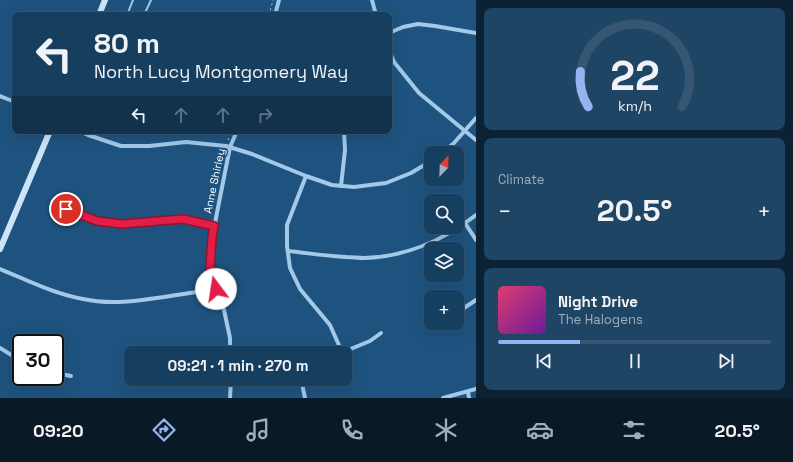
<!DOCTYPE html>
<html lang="en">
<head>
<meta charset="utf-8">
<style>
	:root { --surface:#163e5f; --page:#1f4565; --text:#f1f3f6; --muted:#9eaebd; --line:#355774; --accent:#95b2f1 }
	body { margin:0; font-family:"Space Grotesk",sans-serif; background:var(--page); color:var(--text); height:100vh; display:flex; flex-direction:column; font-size:15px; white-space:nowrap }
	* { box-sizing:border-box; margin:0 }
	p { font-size:13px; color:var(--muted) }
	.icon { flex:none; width:22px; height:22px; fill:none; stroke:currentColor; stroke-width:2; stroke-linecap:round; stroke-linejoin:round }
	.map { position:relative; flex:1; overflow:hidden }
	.details { display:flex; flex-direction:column; gap:8px; padding:8px; background:#0c2234; width:317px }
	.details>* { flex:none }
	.banner { position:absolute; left:12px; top:12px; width:380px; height:122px; border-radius:8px; box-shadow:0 4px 16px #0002,0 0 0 1px var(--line); background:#163e5f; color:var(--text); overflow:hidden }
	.needle { width:26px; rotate:23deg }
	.tools { position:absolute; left:424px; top:146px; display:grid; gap:8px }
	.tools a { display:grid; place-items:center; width:40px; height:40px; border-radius:8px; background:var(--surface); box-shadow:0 4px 16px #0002,0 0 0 1px var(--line); font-size:20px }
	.speed { position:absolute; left:12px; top:334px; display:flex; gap:8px; font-size:20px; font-weight:700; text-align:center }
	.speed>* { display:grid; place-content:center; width:52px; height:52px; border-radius:50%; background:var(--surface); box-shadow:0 4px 16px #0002,0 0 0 1px var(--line); line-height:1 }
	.speed .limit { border:2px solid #111; border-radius:6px; background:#fff; color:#111 }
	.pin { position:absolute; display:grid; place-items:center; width:34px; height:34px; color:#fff; margin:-17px; border:2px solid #fff; border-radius:50%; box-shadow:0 1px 4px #0007 }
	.me { position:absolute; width:44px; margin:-22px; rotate:346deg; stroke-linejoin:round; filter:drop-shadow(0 0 3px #0008) }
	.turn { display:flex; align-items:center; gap:14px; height:84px; padding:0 16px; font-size:18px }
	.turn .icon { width:52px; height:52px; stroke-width:2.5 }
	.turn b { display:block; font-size:28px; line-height:34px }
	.lanes { display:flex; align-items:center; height:38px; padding:0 16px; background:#0003; justify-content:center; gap:20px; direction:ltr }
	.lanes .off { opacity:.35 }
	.big { font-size:30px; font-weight:700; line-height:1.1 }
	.details .widget { flex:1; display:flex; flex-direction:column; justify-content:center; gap:6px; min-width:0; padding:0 14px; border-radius:8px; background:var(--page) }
	.details .dial { align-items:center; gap:0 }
	.dial svg { height:104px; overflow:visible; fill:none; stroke:var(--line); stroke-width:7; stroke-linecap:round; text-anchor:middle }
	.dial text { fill:var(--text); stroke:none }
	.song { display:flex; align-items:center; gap:12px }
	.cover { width:48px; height:48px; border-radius:6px; background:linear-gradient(135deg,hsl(340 70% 55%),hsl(280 70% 35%)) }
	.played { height:4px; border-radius:2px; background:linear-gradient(90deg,var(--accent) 30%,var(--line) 30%) }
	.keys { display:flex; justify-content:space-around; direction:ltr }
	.heat { display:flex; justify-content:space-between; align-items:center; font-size:22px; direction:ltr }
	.trip { position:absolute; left:124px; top:346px; width:228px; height:40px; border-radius:8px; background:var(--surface); box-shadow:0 4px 16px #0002,0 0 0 1px var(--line); font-weight:700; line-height:40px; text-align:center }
	.menu { display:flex; height:64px; justify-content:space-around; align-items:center; background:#091926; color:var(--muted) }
	.menu .icon { width:28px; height:28px }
	.menu .current { color:var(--accent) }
	.menu b { font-size:18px; color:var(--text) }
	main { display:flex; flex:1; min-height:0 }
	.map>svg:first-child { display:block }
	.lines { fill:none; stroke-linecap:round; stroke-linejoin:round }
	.path { stroke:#a2c9e8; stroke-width:1; stroke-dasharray:2 3; stroke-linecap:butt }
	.lane { stroke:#a2c9e8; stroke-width:2 }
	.street { stroke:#a2c9e8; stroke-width:4 }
	.secondary { stroke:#cde3f6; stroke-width:6 }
	.route-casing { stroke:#92132f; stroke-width:10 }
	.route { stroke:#e11d48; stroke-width:7 }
	.labels { text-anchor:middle; stroke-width:3; stroke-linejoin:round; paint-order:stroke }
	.street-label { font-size:11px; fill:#fff; stroke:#1e537f }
</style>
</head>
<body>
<main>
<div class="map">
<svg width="476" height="398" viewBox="0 0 476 398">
	<rect width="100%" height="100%" fill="#1e537f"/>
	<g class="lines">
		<g class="path">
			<polyline points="269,15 273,0"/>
			<polyline points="228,140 231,131"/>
		</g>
		<g class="lane">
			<polyline points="127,15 133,0"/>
			<polyline points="144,15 151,0"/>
		</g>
		<g class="street">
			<polyline points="372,0 376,15"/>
			<polyline points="275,15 279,0"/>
			<polyline points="389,33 403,27 418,24 435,26 476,33"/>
			<polyline points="389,50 394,62 419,93 476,140"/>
			<polyline points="0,96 15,102"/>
			<polyline points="79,131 88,135 121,146 149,146 186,142 226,146 252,154 306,176 332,185 354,187 386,183 411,173 431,161"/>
			<polyline points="442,153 454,143 476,118"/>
			<polyline points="306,176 287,225 287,246 290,268 300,289 330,325 342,352"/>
			<polyline points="341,186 345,150 344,131"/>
			<polyline points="66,209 97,221 122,224 183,219 214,226"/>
			<polyline points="465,223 476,240"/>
			<path d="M288 251C307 253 326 256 346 257 352 257 358 258 364 258 405 257 444 240 476 215"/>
			<path d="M0 269C27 280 54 294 83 299 110 305 137 301 164 297 181 294 199 292 216 289"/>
			<polyline points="458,312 476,300"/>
			<polyline points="0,348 21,361"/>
			<polyline points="230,353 230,338 224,310 216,289 210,269 212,238 230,147 237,131"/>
			<polyline points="341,353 370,341 381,333"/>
			<polyline points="55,373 71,376"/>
			<polyline points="301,379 305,398"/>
			<polyline points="468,392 469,398"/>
			<polyline points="230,398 231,379"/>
			<polyline points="443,398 476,389"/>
		</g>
		<g class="secondary">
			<polyline points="99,15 105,0"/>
			<polyline points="0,249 50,131"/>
		</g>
	</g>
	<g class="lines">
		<g class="route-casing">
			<polyline id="route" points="66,209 97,221 122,224 183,219 214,226 212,238 210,269 216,289"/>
		</g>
		<use href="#route" class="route"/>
	</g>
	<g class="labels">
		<g class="street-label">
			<text transform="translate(214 181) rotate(-78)" y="4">Anne Shirley</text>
		</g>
	</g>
</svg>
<div class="tools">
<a><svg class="needle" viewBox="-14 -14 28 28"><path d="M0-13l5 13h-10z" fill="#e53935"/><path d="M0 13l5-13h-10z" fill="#9eaebd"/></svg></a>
<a><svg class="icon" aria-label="search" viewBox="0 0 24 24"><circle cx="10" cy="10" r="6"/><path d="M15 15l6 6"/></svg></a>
<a><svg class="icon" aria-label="layers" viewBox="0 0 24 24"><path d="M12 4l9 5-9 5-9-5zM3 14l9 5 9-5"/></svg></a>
<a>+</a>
</div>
<div class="speed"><div class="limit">30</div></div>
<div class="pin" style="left:66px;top:209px;background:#d93025"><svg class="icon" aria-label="arrive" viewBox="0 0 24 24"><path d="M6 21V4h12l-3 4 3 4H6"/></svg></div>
<svg class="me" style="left:216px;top:289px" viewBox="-20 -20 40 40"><circle r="19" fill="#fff"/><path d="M0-13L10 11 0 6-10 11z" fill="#e11d48"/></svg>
<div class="trip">09:21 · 1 min · 270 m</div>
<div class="banner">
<div class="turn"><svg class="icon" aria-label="left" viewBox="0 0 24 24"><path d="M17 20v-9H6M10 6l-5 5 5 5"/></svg><div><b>80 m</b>North Lucy Montgomery Way</div></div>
<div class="lanes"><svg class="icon" aria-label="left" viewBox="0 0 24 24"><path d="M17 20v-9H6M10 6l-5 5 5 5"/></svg><svg class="icon off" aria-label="ahead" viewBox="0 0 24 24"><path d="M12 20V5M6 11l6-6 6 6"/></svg><svg class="icon off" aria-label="ahead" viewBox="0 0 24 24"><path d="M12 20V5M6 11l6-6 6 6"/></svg><svg class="icon off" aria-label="right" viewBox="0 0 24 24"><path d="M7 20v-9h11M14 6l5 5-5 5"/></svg></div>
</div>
</div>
<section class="details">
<div class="widget dial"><svg viewBox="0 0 100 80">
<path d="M14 69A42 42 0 1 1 86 69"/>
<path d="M14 69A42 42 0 0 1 8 42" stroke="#95b2f1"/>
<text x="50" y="56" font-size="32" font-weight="700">22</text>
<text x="50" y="72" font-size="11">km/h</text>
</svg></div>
<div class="widget"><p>Climate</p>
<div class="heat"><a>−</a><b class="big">20.5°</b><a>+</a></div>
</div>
<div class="widget">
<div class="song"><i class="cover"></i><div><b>Night Drive</b><p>The Halogens</p></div></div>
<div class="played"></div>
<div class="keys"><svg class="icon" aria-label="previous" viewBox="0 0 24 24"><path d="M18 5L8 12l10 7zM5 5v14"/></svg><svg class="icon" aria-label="pause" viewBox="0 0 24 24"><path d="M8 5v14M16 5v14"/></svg><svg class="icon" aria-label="next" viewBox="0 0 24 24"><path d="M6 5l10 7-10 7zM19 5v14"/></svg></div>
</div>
</section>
</main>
<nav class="menu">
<b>09:20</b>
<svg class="icon current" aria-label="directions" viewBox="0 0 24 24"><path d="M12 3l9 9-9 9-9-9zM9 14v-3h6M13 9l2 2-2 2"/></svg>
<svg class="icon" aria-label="music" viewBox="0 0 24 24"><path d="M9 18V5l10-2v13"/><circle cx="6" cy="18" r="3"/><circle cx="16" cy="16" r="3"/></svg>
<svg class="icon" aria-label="phone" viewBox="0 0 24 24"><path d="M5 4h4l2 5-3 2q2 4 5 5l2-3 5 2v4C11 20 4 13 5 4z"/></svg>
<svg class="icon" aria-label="climate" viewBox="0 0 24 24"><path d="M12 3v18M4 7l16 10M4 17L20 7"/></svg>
<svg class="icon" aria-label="car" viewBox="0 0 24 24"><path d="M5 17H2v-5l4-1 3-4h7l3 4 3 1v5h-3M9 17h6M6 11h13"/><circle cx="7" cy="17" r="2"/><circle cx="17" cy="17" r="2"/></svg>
<svg class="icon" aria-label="filters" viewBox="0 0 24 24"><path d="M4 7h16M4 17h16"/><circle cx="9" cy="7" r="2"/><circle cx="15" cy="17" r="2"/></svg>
<b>20.5°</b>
</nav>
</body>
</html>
